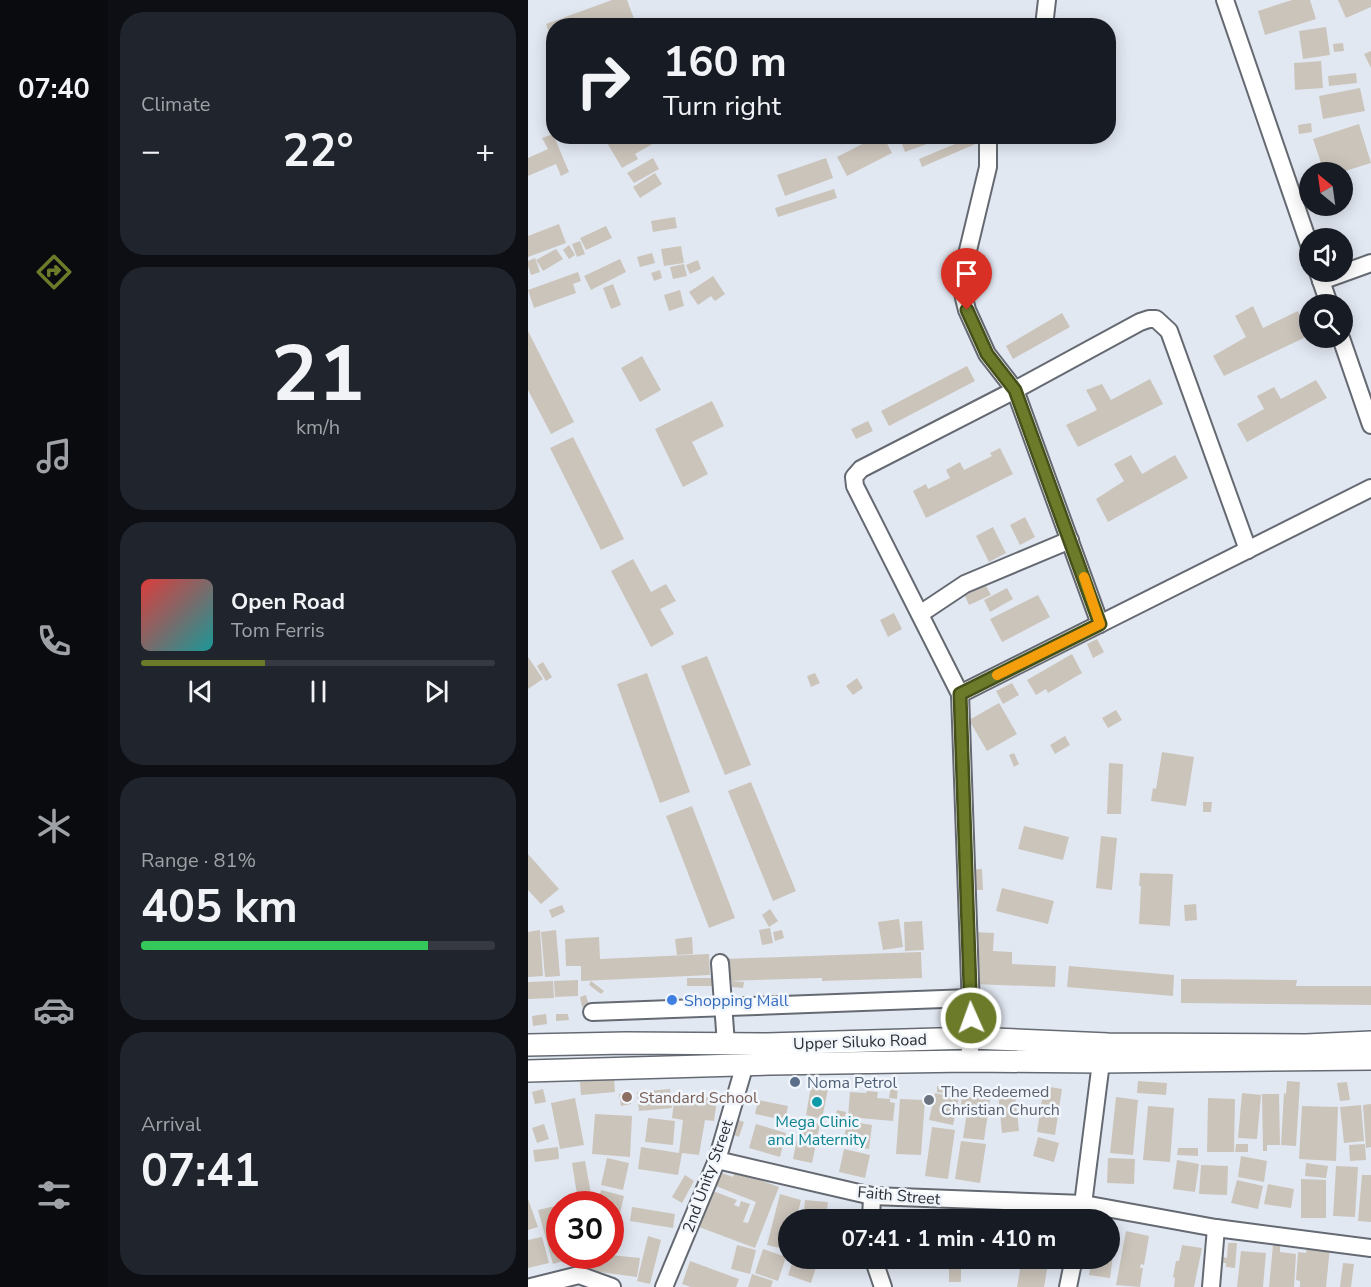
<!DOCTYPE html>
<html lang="en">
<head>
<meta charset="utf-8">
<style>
	:root { --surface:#171b24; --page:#20242c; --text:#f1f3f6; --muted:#9ea1a6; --line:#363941; --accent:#6b7b2a }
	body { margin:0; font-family:"Nunito Sans",sans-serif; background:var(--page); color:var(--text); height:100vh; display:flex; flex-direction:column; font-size:22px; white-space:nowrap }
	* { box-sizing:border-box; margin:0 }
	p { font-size:20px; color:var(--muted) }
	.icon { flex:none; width:33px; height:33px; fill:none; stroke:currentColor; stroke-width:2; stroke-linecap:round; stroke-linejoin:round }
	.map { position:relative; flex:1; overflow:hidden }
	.panel { display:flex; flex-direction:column; gap:12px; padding:12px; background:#0d0f14; width:420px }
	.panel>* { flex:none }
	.top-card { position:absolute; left:18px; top:18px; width:570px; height:126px; border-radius:24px; box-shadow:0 3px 15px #0003; background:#171b24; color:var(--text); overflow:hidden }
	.needle { width:39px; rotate:331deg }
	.fabs { position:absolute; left:771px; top:162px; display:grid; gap:12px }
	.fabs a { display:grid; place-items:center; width:54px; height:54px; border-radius:50%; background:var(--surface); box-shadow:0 3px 15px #0003; font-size:30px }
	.speed { position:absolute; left:18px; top:1191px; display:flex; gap:12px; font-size:30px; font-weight:700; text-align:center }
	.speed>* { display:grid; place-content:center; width:78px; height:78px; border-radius:50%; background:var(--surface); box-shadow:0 3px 15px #0003; line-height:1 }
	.speed .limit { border:9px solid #d22; background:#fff; color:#111 }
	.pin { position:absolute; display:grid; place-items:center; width:51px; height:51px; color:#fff; margin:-62px -26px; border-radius:50% 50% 50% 0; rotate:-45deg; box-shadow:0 0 6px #0007 }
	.pin .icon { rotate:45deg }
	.me { position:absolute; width:66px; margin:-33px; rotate:358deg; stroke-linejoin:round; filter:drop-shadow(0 0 4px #0008) }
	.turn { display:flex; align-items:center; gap:21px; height:126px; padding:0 18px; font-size:27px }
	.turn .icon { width:78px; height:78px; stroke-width:2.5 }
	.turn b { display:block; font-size:42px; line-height:51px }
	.big { font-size:45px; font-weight:700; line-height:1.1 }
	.panel .tile { flex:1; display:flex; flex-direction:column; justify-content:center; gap:9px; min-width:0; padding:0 21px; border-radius:24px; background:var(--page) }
	.panel .dial { align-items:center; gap:0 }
	.dial b { font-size:78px; line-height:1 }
	.song { display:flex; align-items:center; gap:18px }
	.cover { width:72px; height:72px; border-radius:9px; background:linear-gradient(135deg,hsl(0 70% 55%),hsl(180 70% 35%)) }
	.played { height:6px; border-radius:3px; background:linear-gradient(90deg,var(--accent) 35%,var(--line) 35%) }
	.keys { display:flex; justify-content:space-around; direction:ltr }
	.heat { display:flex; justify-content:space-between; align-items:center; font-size:33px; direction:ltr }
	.charge { height:9px; border-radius:4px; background:linear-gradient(90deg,#34c759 81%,var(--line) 0) }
	.trip { position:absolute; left:250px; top:1209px; width:342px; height:60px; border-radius:30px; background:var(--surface); box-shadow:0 3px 15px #0003; font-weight:700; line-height:60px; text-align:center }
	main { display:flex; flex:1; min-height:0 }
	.dock { display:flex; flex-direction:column; width:108px; justify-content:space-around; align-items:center; background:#090b0e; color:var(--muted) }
	.dock .icon { width:42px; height:42px }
	.dock .current { color:var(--accent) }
	.dock b { font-size:27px; color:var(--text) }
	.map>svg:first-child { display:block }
	.building { fill:#cbc4bb }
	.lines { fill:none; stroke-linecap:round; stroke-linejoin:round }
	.minor-casing { stroke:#656a72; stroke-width:20 }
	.major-casing { stroke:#656a72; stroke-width:24 }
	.minor { stroke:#fff; stroke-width:16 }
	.major { stroke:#fff; stroke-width:21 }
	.route-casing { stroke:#46501b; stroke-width:15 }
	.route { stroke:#6b7b2a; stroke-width:10 }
	.slow { stroke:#f59e0b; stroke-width:10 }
	.shop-dot { fill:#3f7fe0; stroke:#f1f6fd; stroke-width:2 }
	.service-dot { fill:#5c6f8a; stroke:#f1f6fd; stroke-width:2 }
	.education-dot { fill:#8d6e63; stroke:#f1f6fd; stroke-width:2 }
	.worship-dot { fill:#6b7280; stroke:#f1f6fd; stroke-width:2 }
	.culture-dot { fill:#0f9aa8; stroke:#f1f6fd; stroke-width:2 }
	.labels { text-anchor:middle; stroke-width:5; stroke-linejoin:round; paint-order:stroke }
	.shop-label { font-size:16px; fill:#366cbe; stroke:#f1f6fd; text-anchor:start }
	.street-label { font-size:16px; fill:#2d2f33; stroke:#f1f6fd }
	.service-label { font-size:16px; fill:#4e5e75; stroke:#f1f6fd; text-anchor:start }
	.worship-label { font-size:16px; fill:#5b616d; stroke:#f1f6fd; text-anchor:start }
	.education-label { font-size:16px; fill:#785e54; stroke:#f1f6fd; text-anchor:start }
	.culture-label { font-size:16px; fill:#0d838f; stroke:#f1f6fd }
</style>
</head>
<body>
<main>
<nav class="dock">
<b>07:40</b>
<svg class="icon current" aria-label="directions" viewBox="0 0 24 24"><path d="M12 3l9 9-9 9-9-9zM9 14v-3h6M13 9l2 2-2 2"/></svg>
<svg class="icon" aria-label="music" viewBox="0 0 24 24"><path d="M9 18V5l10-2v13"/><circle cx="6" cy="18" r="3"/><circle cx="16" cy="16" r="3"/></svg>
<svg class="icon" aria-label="phone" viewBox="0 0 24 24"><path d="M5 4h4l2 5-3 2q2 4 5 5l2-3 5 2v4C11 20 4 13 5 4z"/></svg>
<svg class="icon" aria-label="climate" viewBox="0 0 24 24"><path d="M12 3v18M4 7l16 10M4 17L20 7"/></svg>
<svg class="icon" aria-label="car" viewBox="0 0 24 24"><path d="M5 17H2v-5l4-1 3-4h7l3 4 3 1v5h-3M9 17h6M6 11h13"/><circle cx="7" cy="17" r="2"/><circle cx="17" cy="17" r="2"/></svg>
<svg class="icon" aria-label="filters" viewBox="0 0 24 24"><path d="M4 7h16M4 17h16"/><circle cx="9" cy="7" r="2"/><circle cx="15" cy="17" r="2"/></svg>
</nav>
<section class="panel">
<div class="tile"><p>Climate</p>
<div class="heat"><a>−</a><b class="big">22°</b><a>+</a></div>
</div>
<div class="tile dial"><b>21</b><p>km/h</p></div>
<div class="tile">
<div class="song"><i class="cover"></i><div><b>Open Road</b><p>Tom Ferris</p></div></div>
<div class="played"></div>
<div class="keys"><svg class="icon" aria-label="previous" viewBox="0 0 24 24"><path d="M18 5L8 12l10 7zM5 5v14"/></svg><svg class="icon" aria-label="pause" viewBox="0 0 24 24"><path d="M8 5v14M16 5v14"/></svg><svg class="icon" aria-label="next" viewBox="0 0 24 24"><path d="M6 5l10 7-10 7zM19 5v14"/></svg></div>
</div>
<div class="tile"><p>Range · 81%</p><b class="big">405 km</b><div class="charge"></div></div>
<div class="tile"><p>Arrival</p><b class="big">07:41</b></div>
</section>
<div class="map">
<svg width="843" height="1287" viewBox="0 0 843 1287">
	<rect width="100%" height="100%" fill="#e2e8f2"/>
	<g class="building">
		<polygon points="84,0 99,0 108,24 104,26 26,26 25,43 18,24"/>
		<polygon points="764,0 782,0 788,19 737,35 730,11"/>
		<polygon points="810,0 843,0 843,7 818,18"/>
		<polygon points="798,27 802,55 775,59 771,31"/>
		<polygon points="815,43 816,51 806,52 805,44"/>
		<polygon points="843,51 843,68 836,54"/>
		<polygon points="793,61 795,88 767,90 766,63"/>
		<polygon points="828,73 829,83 801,86 800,76"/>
		<polygon points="832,88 837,111 795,119 791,96"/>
		<polygon points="783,123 784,132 771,134 770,125"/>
		<polygon points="831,124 843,163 814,172 796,172 785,139"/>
		<polygon points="25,134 41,172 33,176 28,164 0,176 0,158 20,149 14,138"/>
		<polygon points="75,136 138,136 107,154 110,159 94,168"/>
		<polygon points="350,136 355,136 364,153 319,176 309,157"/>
		<polygon points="371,136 418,136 418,137 377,152"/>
		<polygon points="446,136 450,136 452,142 394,167 391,159"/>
		<polygon points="125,158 131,169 106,183 99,173"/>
		<polygon points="298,158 305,178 257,196 249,175"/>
		<polygon points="127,173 134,184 112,198 105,187"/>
		<polygon points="814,173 823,192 814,196"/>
		<polygon points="306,189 309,198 250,217 247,208"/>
		<polygon points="147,217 149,228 125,232 123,221"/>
		<polygon points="31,224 38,243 0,257 0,236"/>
		<polygon points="78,226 84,238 58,250 52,238"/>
		<polygon points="52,241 57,254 49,257 44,244"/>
		<polygon points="41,245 47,255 41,259 35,250"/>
		<polygon points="153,246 156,263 136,266 133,249"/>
		<polygon points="28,249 35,259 15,271 8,260"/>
		<polygon points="124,253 127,263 112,267 109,257"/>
		<polygon points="7,258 12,272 3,275 0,266 0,261"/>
		<polygon points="92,259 98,272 63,290 56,276"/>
		<polygon points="170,260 173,269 162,274 158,265"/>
		<polygon points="156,264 159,276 145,279 142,267"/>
		<polygon points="132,270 134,278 126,281 123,273"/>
		<polygon points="50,272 53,281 45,284 48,293 6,308 0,290"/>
		<polygon points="185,276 197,294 187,301 183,296 170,305 161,292"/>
		<polygon points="85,284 93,305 83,309 75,288"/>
		<polygon points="152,290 156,306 141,311 136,295"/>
		<polygon points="725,306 735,328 770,311 782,335 696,376 685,356 718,337 707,316"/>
		<polygon points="534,313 542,327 485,359 478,346"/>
		<polygon points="0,331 46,422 23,434 0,390"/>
		<polygon points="114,356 133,390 112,402 93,368"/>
		<polygon points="439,366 447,381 361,426 353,411"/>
		<polygon points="622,379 635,404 550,447 538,425 569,410 558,390 574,384 583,400"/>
		<polygon points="788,380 799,398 719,442 709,424 736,409 729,396 746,387 753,399"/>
		<polygon points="184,401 196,426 164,442 180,474 155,487 127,429"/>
		<polygon points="340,421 345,431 328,439 323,429"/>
		<polygon points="45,437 96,539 73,550 22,448"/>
		<polygon points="472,448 485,474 398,518 385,491 398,484 400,489 422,478 418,470 432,462 436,470 464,456 462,453"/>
		<polygon points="603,455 614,474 647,455 660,478 580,522 568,499 596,481 586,464"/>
		<polygon points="497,517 507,537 492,545 482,525"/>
		<polygon points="465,527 478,553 461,562 448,536"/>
		<polygon points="105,559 123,592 138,584 148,601 132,609 146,634 123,647 83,571"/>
		<polygon points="457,584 463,595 441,605 436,594"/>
		<polygon points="479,588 485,599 462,612 456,600"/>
		<polygon points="510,595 522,617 474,642 462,619"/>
		<polygon points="366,613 374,629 360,637 352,620"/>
		<polygon points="569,639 576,652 565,658 559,644"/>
		<polygon points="544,654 554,673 520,693 518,689 508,695 499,680"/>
		<polygon points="179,656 223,765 197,775 153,666"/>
		<polygon points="0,657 15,679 0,689"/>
		<polygon points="15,662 24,677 18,681 9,666"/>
		<polygon points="119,673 162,792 132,803 89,684"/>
		<polygon points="287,673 292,683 283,687 279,676"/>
		<polygon points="329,678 335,688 325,695 318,686"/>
		<polygon points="484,683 491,695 475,704 468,691"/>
		<polygon points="471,703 489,734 459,751 441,720"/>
		<polygon points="588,710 594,720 580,728 574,718"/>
		<polygon points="537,736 542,745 527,754 522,745"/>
		<polygon points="634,752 666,757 658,806 623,801 625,788 628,789"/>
		<polygon points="486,753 491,764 486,767 481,755"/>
		<polygon points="581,763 595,764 593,814 579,814"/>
		<polygon points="223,782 268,891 245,901 200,791"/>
		<polygon points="675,802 684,802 683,812 675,812"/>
		<polygon points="164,806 207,918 181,928 138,816"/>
		<polygon points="496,826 541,837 535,860 490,849"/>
		<polygon points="573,836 589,838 584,890 568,888"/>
		<polygon points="0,854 31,889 13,904 0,890"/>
		<polygon points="454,869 455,890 440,890 439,870"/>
		<polygon points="612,873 645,874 642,926 611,924 613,886 611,886"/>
		<polygon points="474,888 526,901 520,924 468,911"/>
		<polygon points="668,904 669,920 657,921 656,905"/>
		<polygon points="34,905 37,912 24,918 21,910"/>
		<polygon points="242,909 250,921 241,927 234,915"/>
		<polygon points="371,919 375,947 355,950 350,922"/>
		<polygon points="394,921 396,950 377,951 376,922"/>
		<polygon points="242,928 245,943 234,945 231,930"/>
		<polygon points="12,930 15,976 0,977 0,932"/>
		<polygon points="28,930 32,976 17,977 13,932"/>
		<polygon points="254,930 256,938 247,941 245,932"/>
		<polygon points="446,932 466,933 465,951 484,952 484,964 528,966 527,987 444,984"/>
		<polygon points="71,937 72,959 181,954 182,975 53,981 53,966 38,966 37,939"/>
		<polygon points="164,937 165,954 149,955 147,939"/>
		<polygon points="393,952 394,978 294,981 294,978 197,981 196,959"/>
		<polygon points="541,966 646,975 645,996 539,987"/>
		<rect x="159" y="978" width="25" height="8"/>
		<polygon points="653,979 769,980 768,986 843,986 843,1005 653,1003"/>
		<polygon points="50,980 50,996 27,997 26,981"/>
		<polygon points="25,981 26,998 0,999 0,982"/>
		<polygon points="63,981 76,991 73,994 61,985"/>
		<polygon points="204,981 216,982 215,988 204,987"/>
		<polygon points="58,995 61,1006 54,1007 52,997"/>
		<polygon points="18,1014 19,1024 5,1026 4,1016"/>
		<polygon points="28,1014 40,1014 41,1020 28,1021"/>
		<polygon points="86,1078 87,1092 53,1095 52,1082"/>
		<polygon points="610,1081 639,1083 638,1095 609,1093"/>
		<polygon points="759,1081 772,1082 768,1146 753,1145 756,1093 758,1094"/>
		<polygon points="819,1082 822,1100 812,1101 809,1083"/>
		<polygon points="363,1084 370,1085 369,1099 361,1098"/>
		<polygon points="283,1086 300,1089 294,1119 278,1115"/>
		<polygon points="409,1086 433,1089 432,1096 409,1092"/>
		<polygon points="444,1086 453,1087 452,1097 443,1097"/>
		<polygon points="516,1086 534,1089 527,1135 509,1132"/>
		<polygon points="15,1089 18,1102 7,1104 4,1092"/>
		<polygon points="142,1089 144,1108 111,1111 109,1092"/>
		<polygon points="339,1091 350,1092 349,1098 362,1099 362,1102 367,1103 365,1121 320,1117 322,1092 338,1093"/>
		<polygon points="101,1092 103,1104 93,1106 91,1094"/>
		<polygon points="487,1092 491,1131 474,1133 470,1093"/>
		<polygon points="147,1093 189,1099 186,1121 177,1120 171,1155 154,1153 150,1175 110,1169 113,1147 151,1153 155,1120 144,1118"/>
		<polygon points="407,1093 431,1098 425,1125 401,1120"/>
		<polygon points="714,1093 733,1095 729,1139 710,1138"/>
		<polygon points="734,1094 751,1094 752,1145 739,1145 739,1151 735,1151"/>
		<polygon points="434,1096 462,1100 456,1140 435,1138 439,1112 432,1111"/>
		<polygon points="588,1097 610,1100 605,1155 582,1153"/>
		<polygon points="47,1098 56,1145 32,1149 23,1103"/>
		<polygon points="680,1098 707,1099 706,1152 679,1152"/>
		<polygon points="372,1099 397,1100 393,1155 368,1154"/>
		<polygon points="230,1100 260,1106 257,1120 227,1114"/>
		<polygon points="843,1104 843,1147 838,1148 835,1105"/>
		<polygon points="833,1105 836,1141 816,1143 812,1107"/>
		<polygon points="620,1106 646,1108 642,1162 615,1160"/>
		<polygon points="774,1106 810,1107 808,1161 771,1159"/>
		<polygon points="309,1110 318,1112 313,1130 305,1128"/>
		<polygon points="67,1114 104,1116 102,1157 64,1154"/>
		<polygon points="120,1118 147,1121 145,1145 117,1142"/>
		<polygon points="208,1119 216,1122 211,1137 203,1134"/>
		<polygon points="273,1120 292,1124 284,1163 265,1159"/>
		<polygon points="319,1121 344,1125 341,1149 315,1145"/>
		<polygon points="16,1124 21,1139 9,1143 4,1128"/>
		<polygon points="228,1124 258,1133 252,1157 221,1148"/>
		<polygon points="404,1127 427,1130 420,1179 397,1176"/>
		<polygon points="510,1137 531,1143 526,1162 505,1156"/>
		<polygon points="433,1141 458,1144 452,1183 427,1179"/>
		<polygon points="708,1144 720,1144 720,1152 707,1152"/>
		<polygon points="837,1144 838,1160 822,1161 821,1145"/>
		<polygon points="30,1147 31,1159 7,1162 5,1150"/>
		<polygon points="650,1148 670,1148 670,1156 649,1155"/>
		<polygon points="316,1149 342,1155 337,1178 311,1172"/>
		<polygon points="713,1156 739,1161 736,1182 710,1177"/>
		<polygon points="79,1158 101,1163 95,1190 73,1185"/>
		<polygon points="580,1158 607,1159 606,1184 579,1183"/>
		<polygon points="649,1160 671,1164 667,1192 645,1189"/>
		<polygon points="57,1161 64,1199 50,1201 44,1163"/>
		<polygon points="778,1163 800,1166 798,1178 777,1176"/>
		<polygon points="673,1165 700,1166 699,1195 671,1194"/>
		<polygon points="808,1166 830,1167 827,1217 805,1216"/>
		<polygon points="207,1171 251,1187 227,1248 171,1227 185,1191 209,1200 206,1205 211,1207 213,1201 222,1204 215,1222 220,1223 228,1202 188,1186 194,1173 205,1177"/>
		<polygon points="157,1175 166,1181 154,1203 144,1197"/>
		<polygon points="834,1175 843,1175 843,1222 830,1221"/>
		<polygon points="773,1179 798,1180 798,1218 773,1218"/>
		<polygon points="709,1180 735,1186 730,1209 703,1203"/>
		<polygon points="740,1184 766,1189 763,1208 736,1204"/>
		<polygon points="73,1190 96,1196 90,1222 82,1220 82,1204 70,1204"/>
		<polygon points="252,1194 273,1200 268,1220 261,1220 261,1245 260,1250 239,1245"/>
		<polygon points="0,1199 10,1227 0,1230"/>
		<polygon points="277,1200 300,1202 298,1220 275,1220"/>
		<polygon points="32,1205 32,1256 49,1256 49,1257 25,1264 10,1210"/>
		<polygon points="104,1207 147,1214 145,1228 102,1221"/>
		<polygon points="307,1209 333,1211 333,1220 306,1220"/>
		<polygon points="359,1210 475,1213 474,1220 358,1220"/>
		<polygon points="502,1213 528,1218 527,1220 500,1220"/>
		<polygon points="582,1225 589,1226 582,1278 561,1275 564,1258 582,1258"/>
		<polygon points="82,1229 87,1230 84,1252 82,1252"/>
		<polygon points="598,1231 621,1236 616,1265 613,1264 612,1268 615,1268 612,1287 588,1285"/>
		<polygon points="120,1236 133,1240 122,1284 109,1281"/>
		<polygon points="14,1237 21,1263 0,1268 0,1240"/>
		<polygon points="700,1243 709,1243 707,1268 698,1267 698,1263 695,1263 695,1257 699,1258"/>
		<polygon points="209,1245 228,1250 222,1274 203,1269"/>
		<polygon points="654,1245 674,1248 666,1287 646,1287 647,1278 645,1277 648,1261 651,1261"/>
		<polygon points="745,1245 752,1246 752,1252 768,1254 766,1287 741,1287"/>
		<polygon points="779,1245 802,1247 798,1287 772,1287 772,1281 768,1280 770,1252 778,1253"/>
		<polygon points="235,1249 258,1257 250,1281 227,1273"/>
		<polygon points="713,1251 738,1253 735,1287 709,1287"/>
		<polygon points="82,1255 112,1258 109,1277 57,1270 59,1256"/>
		<polygon points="266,1258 272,1258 289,1264 283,1283 260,1275"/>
		<rect x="421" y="1258" width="12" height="24"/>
		<polygon points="494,1258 521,1258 516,1287 489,1287"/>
		<polygon points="162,1261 211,1279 208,1287 163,1287 154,1284"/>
		<polygon points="815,1263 826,1264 823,1287 812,1287"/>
		<polygon points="224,1274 245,1281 243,1287 220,1287"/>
	</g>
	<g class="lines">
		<g class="minor-casing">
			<g id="minor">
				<polyline points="697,0 782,247"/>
				<polyline points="516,26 519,0"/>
				<polyline points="460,136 460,167 436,267 434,287 436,298 439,310 459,354 487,390 572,624"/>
				<polyline points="790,272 801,304"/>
				<polyline points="793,281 843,263"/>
				<polyline points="813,338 843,425"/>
				<polyline points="392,614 437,584 542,540"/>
				<polyline points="432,694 843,488"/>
				<polyline points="192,963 198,1044"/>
				<polyline points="64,1012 442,998"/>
				<polyline points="440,1061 444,1038 432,694 327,486 326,477 333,469 487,390 612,322 621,319 628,319 641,331 720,550"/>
				<polyline points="189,1160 344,1196 556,1204 688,1228 843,1248"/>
				<polyline points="343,1220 344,1196"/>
				<polyline points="553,1220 573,1062"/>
				<polyline points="345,1258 355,1287"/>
				<polyline points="3,1287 51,1275 84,1287"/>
				<polyline points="136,1287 189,1160 217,1064"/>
				<polyline points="540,1287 546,1258"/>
				<polyline points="683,1287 688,1228"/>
			</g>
		</g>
		<g class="major-casing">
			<g id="major">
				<polyline points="0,1045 98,1043 239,1044 444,1038 580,1044 778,1045 843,1042"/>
				<polyline points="0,1071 242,1064 440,1061 573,1062 843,1059"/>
			</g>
		</g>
		<use href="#minor" class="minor"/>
		<use href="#major" class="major"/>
	</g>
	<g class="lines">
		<g class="route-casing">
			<polyline id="route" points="439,310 459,354 487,390 572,624 432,694 443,1018"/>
		</g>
		<use href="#route" class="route"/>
		<polyline class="slow" points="469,675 572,624 556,577"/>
	</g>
	<circle class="shop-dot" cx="144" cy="1000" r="6"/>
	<circle class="service-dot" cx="267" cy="1082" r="6"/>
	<circle class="education-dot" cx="99" cy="1097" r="6"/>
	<circle class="worship-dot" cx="401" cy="1100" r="6"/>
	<circle class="culture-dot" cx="289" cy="1102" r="6"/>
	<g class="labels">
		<g class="shop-label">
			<text x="156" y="1006">Shopping Mall</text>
		</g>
		<g class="street-label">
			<text transform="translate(332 1041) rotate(-2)" y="6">Upper Siluko Road</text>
			<text transform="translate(179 1176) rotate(-70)" y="6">2nd Unity Street</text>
			<text transform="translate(371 1195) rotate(5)" y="6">Faith Street</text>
		</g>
		<g class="service-label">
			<text x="279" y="1088">Noma Petrol</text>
		</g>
		<g class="worship-label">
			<text x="413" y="1097">The Redeemed<tspan x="413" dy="18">Christian Church</tspan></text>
		</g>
		<g class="education-label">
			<text x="111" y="1103">Standard School</text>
		</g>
		<g class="culture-label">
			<text x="289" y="1127">Mega Clinic<tspan x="289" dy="18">and Maternity</tspan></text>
		</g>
	</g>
</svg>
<div class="fabs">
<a><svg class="needle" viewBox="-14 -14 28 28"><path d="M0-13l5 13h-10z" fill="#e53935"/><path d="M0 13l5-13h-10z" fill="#9ea1a6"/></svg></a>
<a><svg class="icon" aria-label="sound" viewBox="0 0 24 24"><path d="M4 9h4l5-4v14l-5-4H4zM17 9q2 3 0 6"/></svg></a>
<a><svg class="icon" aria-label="search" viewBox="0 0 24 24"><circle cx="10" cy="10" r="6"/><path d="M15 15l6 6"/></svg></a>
</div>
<div class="speed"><div class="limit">30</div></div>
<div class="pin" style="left:439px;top:310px;background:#d93025"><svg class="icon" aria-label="arrive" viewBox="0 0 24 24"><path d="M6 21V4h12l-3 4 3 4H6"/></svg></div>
<svg class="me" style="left:443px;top:1018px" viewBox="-20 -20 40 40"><circle r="17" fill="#6b7b2a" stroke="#fff" stroke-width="3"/><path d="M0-11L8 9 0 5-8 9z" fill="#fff"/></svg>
<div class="trip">07:41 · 1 min · 410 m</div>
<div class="top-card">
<div class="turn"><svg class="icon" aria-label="right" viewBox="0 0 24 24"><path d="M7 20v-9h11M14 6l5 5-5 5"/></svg><div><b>160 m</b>Turn right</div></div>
</div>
</div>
</main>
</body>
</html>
